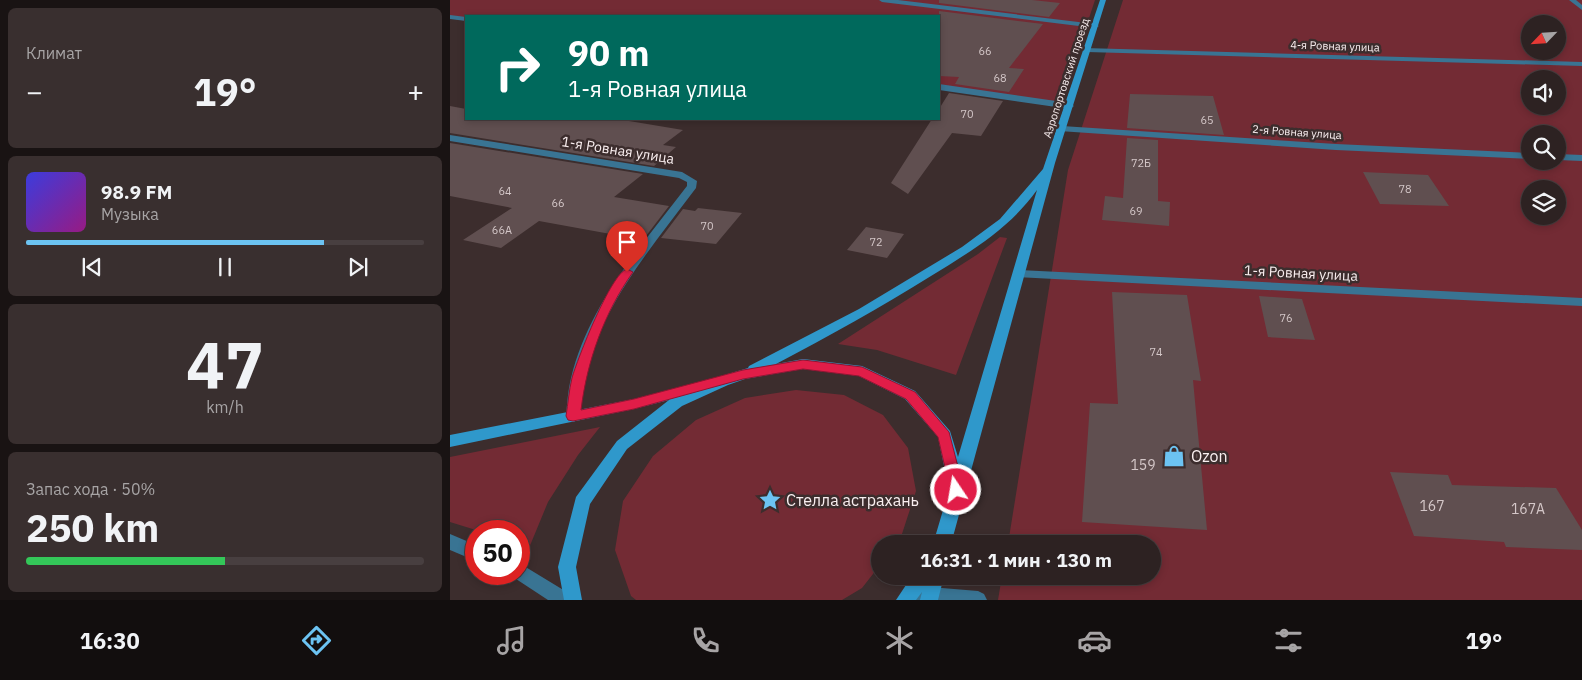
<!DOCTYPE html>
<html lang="ru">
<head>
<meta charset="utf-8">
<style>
	:root { --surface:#2d2222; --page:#392f2f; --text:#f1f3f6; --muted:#a7a4a5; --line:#483f40; --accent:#6cc3f2 }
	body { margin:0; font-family:"IBM Plex Sans",sans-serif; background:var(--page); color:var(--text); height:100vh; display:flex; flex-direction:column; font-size:19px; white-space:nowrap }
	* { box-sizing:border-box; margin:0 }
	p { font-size:16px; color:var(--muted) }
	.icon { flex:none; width:28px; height:28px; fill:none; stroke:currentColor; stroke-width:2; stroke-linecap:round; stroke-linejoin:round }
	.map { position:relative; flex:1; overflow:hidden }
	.sheet { display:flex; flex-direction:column; gap:8px; padding:8px; background:#191313; width:450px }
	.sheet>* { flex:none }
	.banner { position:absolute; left:15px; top:15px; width:475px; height:105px; border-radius:0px; box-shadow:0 2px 8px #0003,0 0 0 1px var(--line); background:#00695c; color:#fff; overflow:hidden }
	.needle { width:32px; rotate:245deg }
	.tools { position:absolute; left:1071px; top:15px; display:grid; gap:10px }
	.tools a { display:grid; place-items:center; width:45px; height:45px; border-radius:50%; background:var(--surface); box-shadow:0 2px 8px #0003,0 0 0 1px var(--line); font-size:25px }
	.speed { position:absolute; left:15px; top:520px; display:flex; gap:10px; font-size:25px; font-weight:700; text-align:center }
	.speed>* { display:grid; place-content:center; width:65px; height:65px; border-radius:50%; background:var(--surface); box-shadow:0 2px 8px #0003,0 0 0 1px var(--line); line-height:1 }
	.speed .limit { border:8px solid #d22; background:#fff; color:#111 }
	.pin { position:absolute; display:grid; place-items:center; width:42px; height:42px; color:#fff; margin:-51px -21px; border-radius:50% 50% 50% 0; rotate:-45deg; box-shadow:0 0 5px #0007 }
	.pin .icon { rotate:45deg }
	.me { position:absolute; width:55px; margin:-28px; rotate:348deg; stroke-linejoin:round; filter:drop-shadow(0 0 4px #0008) }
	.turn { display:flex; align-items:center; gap:18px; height:105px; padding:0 20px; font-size:22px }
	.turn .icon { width:65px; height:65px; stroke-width:2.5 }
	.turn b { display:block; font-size:35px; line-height:42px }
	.big { font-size:38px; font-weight:700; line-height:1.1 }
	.sheet .card { flex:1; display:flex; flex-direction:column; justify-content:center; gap:8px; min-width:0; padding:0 18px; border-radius:8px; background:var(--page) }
	.sheet .dial { align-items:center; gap:0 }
	.dial b { font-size:65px; line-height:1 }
	.song { display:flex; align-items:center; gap:15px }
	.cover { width:60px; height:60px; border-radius:8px; background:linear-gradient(135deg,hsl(240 70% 55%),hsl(310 70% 35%)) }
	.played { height:5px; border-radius:2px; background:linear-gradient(90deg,var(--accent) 75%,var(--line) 75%) }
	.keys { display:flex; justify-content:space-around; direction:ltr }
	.heat { display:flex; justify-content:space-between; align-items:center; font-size:28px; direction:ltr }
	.charge { height:8px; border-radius:4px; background:linear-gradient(90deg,#34c759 50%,var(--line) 0) }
	.trip { position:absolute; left:421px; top:535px; width:290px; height:50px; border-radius:25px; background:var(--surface); box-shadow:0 2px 8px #0003,0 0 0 1px var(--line); font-weight:700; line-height:50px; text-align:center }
	.tab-bar { display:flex; height:80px; justify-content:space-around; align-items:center; background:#120e0e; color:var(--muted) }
	.tab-bar .icon { width:35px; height:35px }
	.tab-bar .active { color:var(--accent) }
	.tab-bar b { font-size:22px; color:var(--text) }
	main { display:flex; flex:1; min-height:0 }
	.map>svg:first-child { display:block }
	.green { fill:#732b34; fill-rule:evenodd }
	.building { fill:#604f50 }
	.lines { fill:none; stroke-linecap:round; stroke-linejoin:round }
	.street { fill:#397493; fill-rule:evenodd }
	.secondary { fill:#2f98cb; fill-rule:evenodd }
	.route { fill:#e11d48; stroke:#92132f }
	.labels { text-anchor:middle; stroke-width:5; stroke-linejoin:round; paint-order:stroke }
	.far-street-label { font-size:11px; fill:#faeff0; stroke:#3c2d2d }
	.number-label { font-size:11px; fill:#d4c7c8 }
	.street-label { font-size:14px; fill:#faeff0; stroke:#3c2d2d }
	.near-number-label { font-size:14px; fill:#d4c7c8 }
	.near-poi-label { font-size:16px; fill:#faeff0; stroke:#3c2d2d; text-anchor:start }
</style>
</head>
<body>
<main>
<section class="sheet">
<div class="card"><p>Климат</p>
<div class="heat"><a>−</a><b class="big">19°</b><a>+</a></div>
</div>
<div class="card">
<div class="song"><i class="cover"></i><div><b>98.9 FM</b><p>Музыка</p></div></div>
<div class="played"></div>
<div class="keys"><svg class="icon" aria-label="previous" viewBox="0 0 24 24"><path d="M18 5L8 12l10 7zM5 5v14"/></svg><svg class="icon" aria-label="pause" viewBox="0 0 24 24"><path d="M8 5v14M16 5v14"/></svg><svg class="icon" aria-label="next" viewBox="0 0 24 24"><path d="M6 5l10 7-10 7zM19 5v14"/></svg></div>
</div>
<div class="card dial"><b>47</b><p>km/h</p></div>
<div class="card"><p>Запас хода · 50%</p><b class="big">250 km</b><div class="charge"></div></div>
</section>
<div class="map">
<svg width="1132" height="600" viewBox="0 0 1132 600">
	<rect width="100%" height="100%" fill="#3c2d2d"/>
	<g class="green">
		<polygon points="0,0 645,0 611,103 489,86 489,16 16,16 16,21 0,18"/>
		<path d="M673 0H1132V600H548L552 576H702V544H558L618 170ZM1080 24H1108V51H1080ZM1080 79H1108V106H1080ZM1080 134H1108V161H1080ZM1080 189H1108V216H1080Z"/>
		<polygon points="550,237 557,238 506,375 427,350 388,344 528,254"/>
		<polygon points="346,390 394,395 433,415 458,448 466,491 450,540 448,544 430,544 430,565 412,588 392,600 186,600 181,596 165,550 173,501 203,456 246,420 295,398"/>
		<polygon points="150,427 128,455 98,502 79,548 69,544 69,531 29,531 0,522 0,457"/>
	</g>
	<g class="building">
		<polygon points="489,0 582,0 610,3 599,17 489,3"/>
		<polygon points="489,11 593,24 559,68 574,69 559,92 505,84 509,77 489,76"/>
		<polygon points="499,93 553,101 531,136 502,133 458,194 441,183 482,119 489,119 489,109"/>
		<polygon points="680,94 763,96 774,135 677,128"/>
		<polygon points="0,106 16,109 16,119 167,119 233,130 213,145 226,147 204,166 0,133"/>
		<polygon points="677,138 708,140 708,201 720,202 719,226 652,220 655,196 673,198"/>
		<polygon points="0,143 193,174 164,197 219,206 196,236 169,233 166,235 89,221 51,248 13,240 62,208 0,196"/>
		<polygon points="913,172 978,175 999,206 930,204"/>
		<polygon points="248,208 292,213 266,244 211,238 233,209 245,211"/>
		<polygon points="416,227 454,234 437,258 397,250"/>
		<polygon points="662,292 737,295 751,381 743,380 757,530 632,522 640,403 668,404"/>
		<polygon points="809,296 852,299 865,340 818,337"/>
		<polygon points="940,472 998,475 1002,485 1106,488 1132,530 1132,550 1056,547 1054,542 964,536"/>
	</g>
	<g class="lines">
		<g class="street">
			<polygon points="429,0 448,0 645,24 649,26 645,28 432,2"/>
			<polygon points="1119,0 1126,0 1132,5 1132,10"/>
			<polygon points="0,15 16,17 16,21 0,19"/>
			<polygon points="634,48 1132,62 1132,66 637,52 634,52"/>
			<polygon points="489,84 620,103 624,106 620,109 489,90"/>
			<polygon points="612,126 886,144 1080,153 1080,159 886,150 609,131 607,129"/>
			<path d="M0 135 232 172 247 181 246 188C202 247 151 305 135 378 132 390 132 404 130 416L128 420 123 422 118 420 116 416C117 404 118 390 121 378 139 304 192 245 237 186V182L229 178 0 141Z"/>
			<polygon points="1108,154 1132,155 1132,161 1108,160"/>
			<polygon points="569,270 1132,298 1132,306 565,277 563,274"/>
			<polygon points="0,534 26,545 26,561 0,550"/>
			<polygon points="69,563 120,594 123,600 98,600 63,577 61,574 69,574"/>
			<polygon points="480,587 528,591 534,594 537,600 465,600 468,594"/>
		</g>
		<g class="secondary">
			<path d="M650 0H656L605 163 501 544H483L499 490 488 437 455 399 409 376 353 369 295 379 278 385 232 406 177 449 140 504 126 567 132 600H114L108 567 126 497 167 441 219 400 184 409 0 447V435L184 399 239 385 245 388 268 377 298 368 299 366 409 309 512 247 550 219 593 169ZM587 190 508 457 500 431 465 391 412 366 353 359 326 364C379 336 430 308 481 276 520 252 560 228 587 190Z"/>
			<polygon points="462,576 494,576 488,600 470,600 472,592 466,600 446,600"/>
		</g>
	</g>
	<path class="route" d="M177 269 183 272C154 313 137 361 131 410L184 399 293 370 353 360 412 367 465 392 499 432 514 490 512 494 506 496 501 494 488 437 456 399 409 376 353 369 293 379 184 409 123 421 118 420 116 416C118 404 119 390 122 378 127 360 161 273 177 269Z"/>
	<defs>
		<g id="shop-bare" transform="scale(1.725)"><path d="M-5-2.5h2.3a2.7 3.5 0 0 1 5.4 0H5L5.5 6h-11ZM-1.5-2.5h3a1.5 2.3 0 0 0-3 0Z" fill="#6cc3f2" stroke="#3c2d2d" stroke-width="2.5" paint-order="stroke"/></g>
		<g id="sight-bare" transform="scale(1.725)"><path d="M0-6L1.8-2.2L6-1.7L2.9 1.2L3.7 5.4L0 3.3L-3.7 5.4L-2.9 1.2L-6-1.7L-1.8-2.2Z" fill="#6cc3f2" stroke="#3c2d2d" stroke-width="2.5" paint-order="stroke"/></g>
	</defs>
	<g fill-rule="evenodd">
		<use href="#shop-bare" x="724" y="456"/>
		<use href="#sight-bare" x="320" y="500"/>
	</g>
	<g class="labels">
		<g class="far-street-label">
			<text transform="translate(885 46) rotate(2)" y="4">4-я Ровная улица</text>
			<text transform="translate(616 78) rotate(-72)" y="4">Аэропортовский проезд</text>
			<text transform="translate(847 132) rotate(4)" y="4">2-я Ровная улица</text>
		</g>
		<g class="number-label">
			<text x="535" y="55">66</text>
			<text x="550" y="82">68</text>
			<text x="517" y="118">70</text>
			<text x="757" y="124">65</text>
			<text x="691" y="167">72Б</text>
			<text x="955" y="193">78</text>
			<text x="55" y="195">64</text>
			<text x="108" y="207">66</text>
			<text x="686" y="215">69</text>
			<text x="257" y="230">70</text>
			<text x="52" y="234">66А</text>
			<text x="426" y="246">72</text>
			<text x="836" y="322">76</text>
			<text x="706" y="356">74</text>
		</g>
		<g class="street-label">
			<text transform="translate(168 150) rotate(9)" y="5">1-я Ровная улица</text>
			<text transform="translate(851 273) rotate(3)" y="5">1-я Ровная улица</text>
		</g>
		<g class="near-number-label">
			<text x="693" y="470">159</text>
			<text x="982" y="511">167</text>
			<text x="1078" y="514">167А</text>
		</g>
		<g class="near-poi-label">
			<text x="741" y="462">Ozon</text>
			<text x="336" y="506">Стелла астрахань</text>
		</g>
	</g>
</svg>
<div class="tools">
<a><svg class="needle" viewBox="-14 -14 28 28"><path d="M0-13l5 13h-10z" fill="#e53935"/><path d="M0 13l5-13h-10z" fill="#a7a4a5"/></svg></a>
<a><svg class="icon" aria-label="sound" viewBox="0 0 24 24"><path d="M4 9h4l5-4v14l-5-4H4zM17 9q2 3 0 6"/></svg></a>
<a><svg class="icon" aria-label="search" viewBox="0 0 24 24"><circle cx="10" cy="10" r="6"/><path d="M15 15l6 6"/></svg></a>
<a><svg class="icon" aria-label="layers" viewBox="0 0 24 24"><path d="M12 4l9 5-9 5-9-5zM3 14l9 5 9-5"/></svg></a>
</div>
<div class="speed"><div class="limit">50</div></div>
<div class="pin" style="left:177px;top:272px;background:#d93025"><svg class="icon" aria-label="arrive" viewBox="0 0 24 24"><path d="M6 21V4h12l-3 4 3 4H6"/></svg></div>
<svg class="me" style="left:506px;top:490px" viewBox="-20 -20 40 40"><circle r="17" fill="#e11d48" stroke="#fff" stroke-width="3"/><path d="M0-11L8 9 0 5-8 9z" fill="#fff"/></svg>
<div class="trip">16:31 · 1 мин · 130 m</div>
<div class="banner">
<div class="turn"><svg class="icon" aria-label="right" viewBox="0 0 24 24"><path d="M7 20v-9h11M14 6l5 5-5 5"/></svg><div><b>90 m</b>1-я Ровная улица</div></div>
</div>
</div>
</main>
<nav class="tab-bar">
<b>16:30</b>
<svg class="icon active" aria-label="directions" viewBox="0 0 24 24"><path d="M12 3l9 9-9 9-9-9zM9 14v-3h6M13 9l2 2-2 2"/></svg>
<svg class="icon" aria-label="music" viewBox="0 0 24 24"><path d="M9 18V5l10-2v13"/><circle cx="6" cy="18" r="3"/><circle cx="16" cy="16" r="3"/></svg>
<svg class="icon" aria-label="phone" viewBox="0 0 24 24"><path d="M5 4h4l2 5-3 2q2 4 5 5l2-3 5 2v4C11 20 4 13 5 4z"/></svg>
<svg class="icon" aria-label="climate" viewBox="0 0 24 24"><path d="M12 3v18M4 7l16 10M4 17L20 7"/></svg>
<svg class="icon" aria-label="car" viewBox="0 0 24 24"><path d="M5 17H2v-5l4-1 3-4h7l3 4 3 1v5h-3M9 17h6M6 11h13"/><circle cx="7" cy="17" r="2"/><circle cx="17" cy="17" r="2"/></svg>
<svg class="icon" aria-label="filters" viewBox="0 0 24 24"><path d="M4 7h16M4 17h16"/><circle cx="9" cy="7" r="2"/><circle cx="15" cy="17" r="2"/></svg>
<b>19°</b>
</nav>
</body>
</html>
